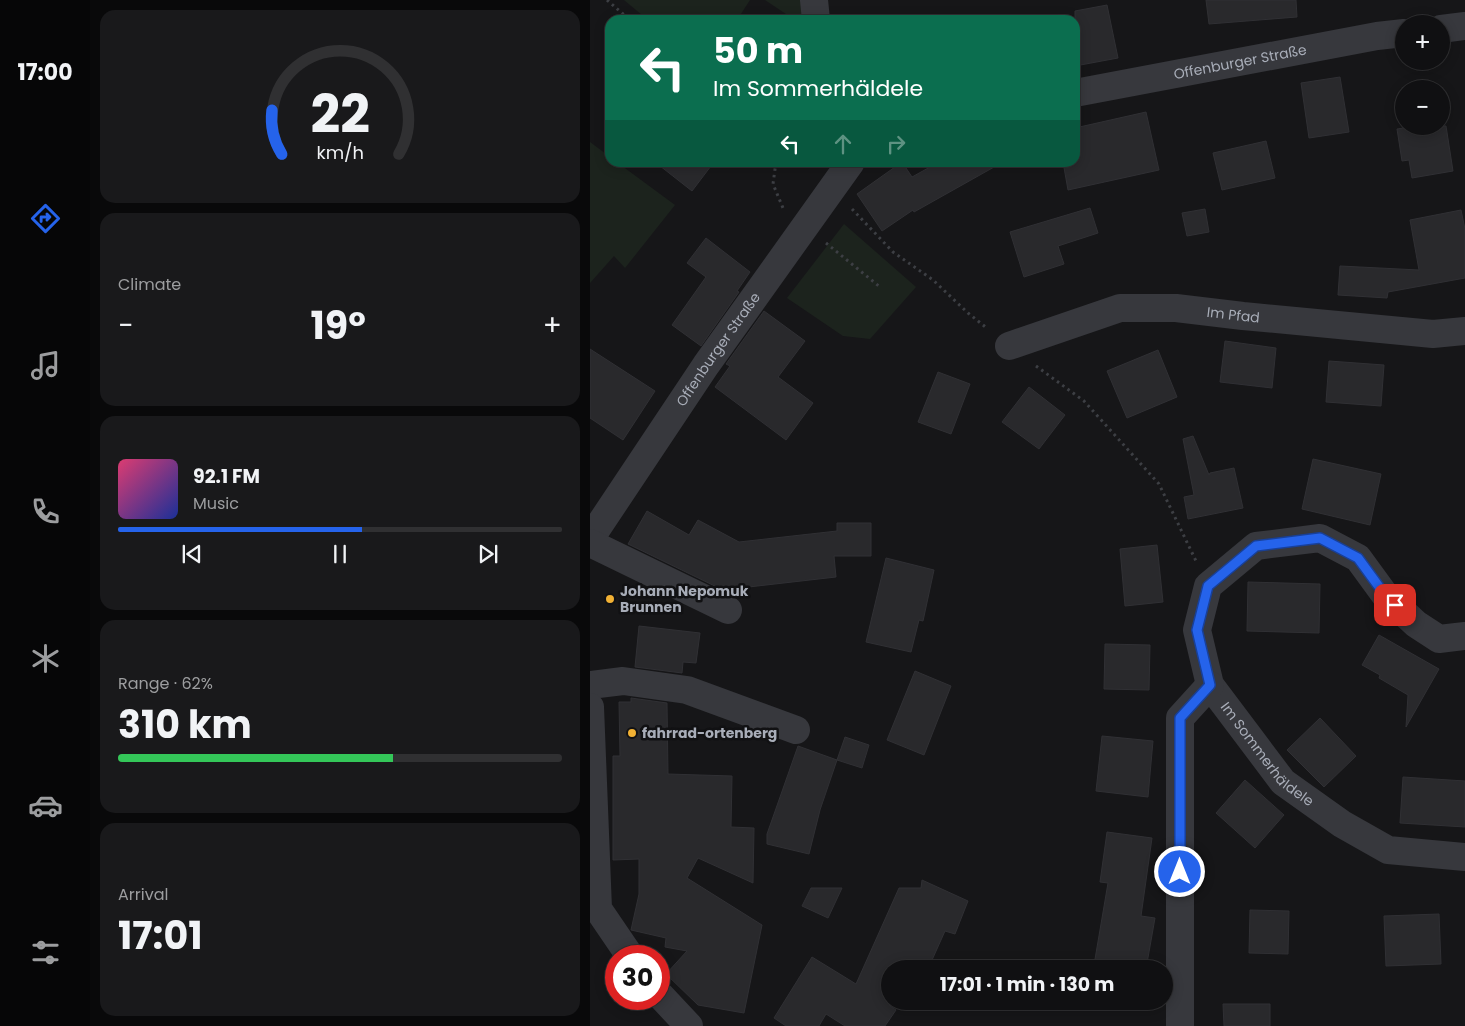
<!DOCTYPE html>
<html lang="en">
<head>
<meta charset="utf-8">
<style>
	:root { --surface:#101012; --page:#19191b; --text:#f1f3f6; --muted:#9c9d9f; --line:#303032; --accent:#2563eb }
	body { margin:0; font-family:Poppins,sans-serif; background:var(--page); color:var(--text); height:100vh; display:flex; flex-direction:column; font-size:19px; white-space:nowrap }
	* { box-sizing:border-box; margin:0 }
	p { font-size:16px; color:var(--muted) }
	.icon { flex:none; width:28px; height:28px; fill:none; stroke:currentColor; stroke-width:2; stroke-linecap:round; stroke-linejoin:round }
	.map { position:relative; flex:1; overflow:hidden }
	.details { display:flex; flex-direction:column; gap:10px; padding:10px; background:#09090a; width:500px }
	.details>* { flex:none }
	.hud { position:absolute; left:15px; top:15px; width:475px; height:152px; border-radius:15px; box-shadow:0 2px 12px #0003,0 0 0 1px var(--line); background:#0b6e4f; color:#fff; overflow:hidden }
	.fabs { position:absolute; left:805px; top:15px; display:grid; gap:10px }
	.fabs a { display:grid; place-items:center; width:55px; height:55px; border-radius:50%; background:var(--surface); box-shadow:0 2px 12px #0003,0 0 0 1px var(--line); font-size:25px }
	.speed { position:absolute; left:15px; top:945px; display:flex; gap:10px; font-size:25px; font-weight:700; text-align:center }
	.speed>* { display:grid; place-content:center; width:65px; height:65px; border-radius:50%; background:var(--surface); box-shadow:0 2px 12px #0003,0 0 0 1px var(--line); line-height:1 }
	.speed .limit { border:8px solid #d22; background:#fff; color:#111 }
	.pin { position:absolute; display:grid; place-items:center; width:42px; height:42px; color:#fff; margin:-21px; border-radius:10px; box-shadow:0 2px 8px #0006 }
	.me { position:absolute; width:55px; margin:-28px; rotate:0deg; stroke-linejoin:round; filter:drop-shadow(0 0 4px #0008) }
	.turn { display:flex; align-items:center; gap:18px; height:105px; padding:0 25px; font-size:22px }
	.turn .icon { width:65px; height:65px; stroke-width:2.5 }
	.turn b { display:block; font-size:35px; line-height:42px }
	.lanes { display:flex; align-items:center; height:48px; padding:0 25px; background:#0003; justify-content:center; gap:25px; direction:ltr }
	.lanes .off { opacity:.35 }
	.big { font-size:38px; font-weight:700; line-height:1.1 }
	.details .widget { flex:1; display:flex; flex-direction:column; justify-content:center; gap:8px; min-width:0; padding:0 18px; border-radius:15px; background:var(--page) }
	.details .dial { align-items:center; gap:0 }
	.dial svg { height:130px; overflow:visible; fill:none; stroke:var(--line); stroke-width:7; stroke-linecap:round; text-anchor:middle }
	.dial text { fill:var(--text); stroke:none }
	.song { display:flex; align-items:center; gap:15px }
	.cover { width:60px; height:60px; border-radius:8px; background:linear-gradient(135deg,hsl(340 70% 55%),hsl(230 70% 35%)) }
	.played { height:5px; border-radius:2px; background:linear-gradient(90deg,var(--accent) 55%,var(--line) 55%) }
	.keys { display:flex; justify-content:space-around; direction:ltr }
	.heat { display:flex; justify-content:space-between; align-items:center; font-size:28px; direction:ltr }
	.charge { height:8px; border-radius:4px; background:linear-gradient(90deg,#34c759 62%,var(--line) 0) }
	.trip { position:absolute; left:291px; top:960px; width:292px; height:50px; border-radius:25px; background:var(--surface); box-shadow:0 2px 12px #0003,0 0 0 1px var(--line); font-weight:700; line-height:50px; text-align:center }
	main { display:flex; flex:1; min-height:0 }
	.dock { display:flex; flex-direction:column; width:90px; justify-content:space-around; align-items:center; background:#060607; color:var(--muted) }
	.dock .icon { width:35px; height:35px }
	.dock .current { color:var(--accent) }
	.dock b { font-size:22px; color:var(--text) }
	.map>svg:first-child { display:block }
	.green { fill:#1c231d }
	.building { fill:#29292c; stroke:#303034 }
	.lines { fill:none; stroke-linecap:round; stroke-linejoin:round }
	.path { stroke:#3d3f44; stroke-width:3; stroke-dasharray:2.5 4; stroke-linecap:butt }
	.minor { stroke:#37383d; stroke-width:28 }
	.route-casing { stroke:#184099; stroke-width:12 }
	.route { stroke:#2563eb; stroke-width:9 }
	.poi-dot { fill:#f2b134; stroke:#111113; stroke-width:2 }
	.labels { text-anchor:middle; stroke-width:5; stroke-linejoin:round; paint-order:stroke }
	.street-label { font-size:14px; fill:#a8adb8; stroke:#111113 }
	.poi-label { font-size:14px; font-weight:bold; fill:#a8adb8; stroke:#111113; text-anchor:start }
</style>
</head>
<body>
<main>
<nav class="dock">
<b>17:00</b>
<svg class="icon current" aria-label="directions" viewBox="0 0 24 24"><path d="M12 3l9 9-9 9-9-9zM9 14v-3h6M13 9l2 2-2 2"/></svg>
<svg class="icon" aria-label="music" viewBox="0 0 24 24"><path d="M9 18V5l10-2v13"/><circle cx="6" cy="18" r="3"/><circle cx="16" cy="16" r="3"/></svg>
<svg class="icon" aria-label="phone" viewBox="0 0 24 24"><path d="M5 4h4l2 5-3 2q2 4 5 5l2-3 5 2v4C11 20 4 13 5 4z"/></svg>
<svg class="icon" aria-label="climate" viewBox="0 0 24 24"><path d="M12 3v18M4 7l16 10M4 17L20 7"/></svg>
<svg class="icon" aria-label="car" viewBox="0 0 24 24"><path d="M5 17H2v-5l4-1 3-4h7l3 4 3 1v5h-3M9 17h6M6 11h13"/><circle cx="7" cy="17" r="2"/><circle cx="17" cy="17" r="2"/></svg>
<svg class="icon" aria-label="filters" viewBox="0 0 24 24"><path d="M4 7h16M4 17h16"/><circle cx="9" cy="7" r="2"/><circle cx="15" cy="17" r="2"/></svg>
</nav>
<section class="details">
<div class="widget dial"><svg viewBox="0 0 100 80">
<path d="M14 69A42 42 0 1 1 86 69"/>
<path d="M14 69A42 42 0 0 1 8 42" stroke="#2563eb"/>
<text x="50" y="56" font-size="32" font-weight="700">22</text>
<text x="50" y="72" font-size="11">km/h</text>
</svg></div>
<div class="widget"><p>Climate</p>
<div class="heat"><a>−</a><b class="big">19°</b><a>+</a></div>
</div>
<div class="widget">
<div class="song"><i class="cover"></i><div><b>92.1 FM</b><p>Music</p></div></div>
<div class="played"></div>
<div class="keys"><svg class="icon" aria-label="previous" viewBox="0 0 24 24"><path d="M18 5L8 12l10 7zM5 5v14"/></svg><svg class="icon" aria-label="pause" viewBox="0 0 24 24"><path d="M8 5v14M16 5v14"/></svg><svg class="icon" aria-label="next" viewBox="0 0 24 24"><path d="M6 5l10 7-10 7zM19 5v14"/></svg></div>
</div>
<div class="widget"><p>Range · 62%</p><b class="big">310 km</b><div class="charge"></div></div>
<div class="widget"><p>Arrival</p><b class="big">17:01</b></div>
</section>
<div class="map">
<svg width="875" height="1026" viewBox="0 0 875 1026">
	<rect width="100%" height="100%" fill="#161618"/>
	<g class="green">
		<polygon points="34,0 160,0 147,20 58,20"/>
		<polygon points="175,0 212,0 215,20 205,20"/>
		<polygon points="0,142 20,157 20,162 28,163 85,205 35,268 24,256 0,283"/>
		<polygon points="254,224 326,287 280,339 253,336 197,298"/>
	</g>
	<g class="building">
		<polygon points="616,0 706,0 707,17 619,24"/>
		<polygon points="517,5 528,58 485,66 485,11"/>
		<polygon points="750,77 759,132 719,138 711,83"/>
		<polygon points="556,112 569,170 478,190 473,162 485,162 485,128"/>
		<polygon points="826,126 856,126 863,171 822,178 819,160 812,161 807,129"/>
		<polygon points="676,141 685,178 632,190 623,153"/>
		<polygon points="65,162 124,162 102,191"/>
		<polygon points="312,162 322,177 349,162 413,162 324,212 323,210 292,231 267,194"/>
		<polygon points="500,208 508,233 468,246 474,264 434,277 420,232"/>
		<polygon points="615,209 619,232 597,236 592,213"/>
		<polygon points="871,210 875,229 875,278 798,292 797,298 748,295 750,266 829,270 820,220"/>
		<polygon points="116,238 160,272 147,291 149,292 111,346 82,325 116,277 97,263"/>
		<polygon points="174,311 215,341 188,377 223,403 196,440 125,387 140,366 136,364"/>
		<polygon points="635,341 686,348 682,388 630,382"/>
		<polygon points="0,349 65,391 33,440 0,418"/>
		<polygon points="568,350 587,397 537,418 517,371"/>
		<polygon points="739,361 794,365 791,406 736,402"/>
		<polygon points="348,372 380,384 361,434 328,422"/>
		<polygon points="439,387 475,415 449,449 412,422"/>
		<polygon points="603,436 619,475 620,473 644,468 653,508 598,519 594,497 604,495 593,439"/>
		<polygon points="723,459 791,474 780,525 712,509"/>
		<polygon points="57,511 99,535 108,520 149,542 247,531 247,523 281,523 281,556 244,556 246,577 150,588 149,590 133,590 38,544"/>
		<polygon points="567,545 573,602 535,606 530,549"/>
		<polygon points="296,558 344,570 333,621 329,620 321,652 276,642"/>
		<polygon points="658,582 730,584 729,633 657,631"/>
		<polygon points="49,626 110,633 106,663 93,662 92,673 45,667"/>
		<polygon points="789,635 849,669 816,727 818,695 789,678 790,675 772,665"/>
		<polygon points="515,644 560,645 559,690 514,689"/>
		<polygon points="325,671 361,686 334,755 297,740"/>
		<polygon points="41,698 77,703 78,774 142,776 141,827 164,828 163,883 108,858 97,878 172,925 154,1013 108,1005 76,974 97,951 75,947 76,938 41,930 49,894 49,859 23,860 23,756 30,756 29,702 41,702"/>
		<polygon points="730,718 766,756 734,787 697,750"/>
		<polygon points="512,736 563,741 558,797 506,791"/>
		<polygon points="255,737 279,745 272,768 247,760"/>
		<polygon points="208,746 247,760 230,810 219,854 177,844 177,834"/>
		<polygon points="813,777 875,781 875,827 810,823"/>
		<polygon points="655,780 694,815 665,848 626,813"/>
		<polygon points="517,832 562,838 551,916 565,918 556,969 525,969 504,965 518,883 510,882"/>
		<polygon points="332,880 378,901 365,934 355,931 338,969 300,969 300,1006 306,1010 295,1026 255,1026 236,1014 229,1026 196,1026 184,1018 222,957 266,984 309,888 331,888"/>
		<polygon points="221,888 252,888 238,918 212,906"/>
		<polygon points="660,910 699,911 698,954 659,953"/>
		<polygon points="849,914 851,964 796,966 794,916"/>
		<polygon points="633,1004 680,1004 680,1026 634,1026"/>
	</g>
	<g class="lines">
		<g class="path">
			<polyline points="17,0 40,20"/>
			<polyline points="186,162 183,184 193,208"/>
			<polyline points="262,209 303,252 343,280 378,313 398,329"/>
			<polyline points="236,243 290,287"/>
			<polyline points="446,366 494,401 569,484 606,561"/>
		</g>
		<g class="minor">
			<polyline points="224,0 226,20"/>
			<polyline points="851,29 875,26"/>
			<path id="s1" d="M485 93 787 36 814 33"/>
			<path id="s2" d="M419 346 530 308H586L653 316 843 334 875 331"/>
			<path id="s3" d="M0 539 116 365 261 162"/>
			<polyline points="0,543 138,610"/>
			<path id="s4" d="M875 636 849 639 826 624 795 595 768 558 730 538 666 546 618 586 607 630 620 685 693 782 752 824 798 850 875 857"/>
			<polyline points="0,685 33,681 97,690 206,730"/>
			<polyline points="0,707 8,909 40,956"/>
			<polyline points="69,994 99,1026"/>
			<polyline points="590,1026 590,718 620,685"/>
		</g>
	</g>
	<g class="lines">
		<g class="route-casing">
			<polyline id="route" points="590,872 590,718 620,685 607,630 618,586 666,546 730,538 768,558 795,595 805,605"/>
		</g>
		<use href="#route" class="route"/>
	</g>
	<g class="poi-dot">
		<circle cx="20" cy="599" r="5"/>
		<circle cx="42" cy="733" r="5"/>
	</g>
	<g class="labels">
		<g class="street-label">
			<text dy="5" stroke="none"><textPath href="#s1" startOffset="168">Offenburger Straße</textPath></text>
			<text dy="5" stroke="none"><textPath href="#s2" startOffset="231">Im Pfad</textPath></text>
			<text dy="5" stroke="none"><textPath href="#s3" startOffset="229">Offenburger Straße</textPath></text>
			<text dy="5" stroke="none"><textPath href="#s4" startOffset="504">Im Sommerhäldele</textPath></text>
		</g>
		<g class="poi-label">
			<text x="30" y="596">Johann Nepomuk<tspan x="30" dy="16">Brunnen</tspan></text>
			<text x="52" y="738">fahrrad-ortenberg</text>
		</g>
	</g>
</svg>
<div class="fabs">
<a>+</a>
<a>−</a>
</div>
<div class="speed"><div class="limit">30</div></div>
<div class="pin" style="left:805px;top:605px;background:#d93025"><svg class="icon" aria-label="arrive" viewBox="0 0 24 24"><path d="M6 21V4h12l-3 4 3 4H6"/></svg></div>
<svg class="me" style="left:590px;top:872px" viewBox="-20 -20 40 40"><circle r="17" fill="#2563eb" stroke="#fff" stroke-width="3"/><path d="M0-11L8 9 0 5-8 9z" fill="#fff"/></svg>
<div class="trip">17:01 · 1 min · 130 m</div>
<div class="hud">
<div class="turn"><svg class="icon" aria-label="left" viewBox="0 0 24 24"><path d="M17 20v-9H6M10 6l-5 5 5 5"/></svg><div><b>50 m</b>Im Sommerhäldele</div></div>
<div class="lanes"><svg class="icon" aria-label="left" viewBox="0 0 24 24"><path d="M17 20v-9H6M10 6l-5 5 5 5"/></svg><svg class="icon off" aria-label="ahead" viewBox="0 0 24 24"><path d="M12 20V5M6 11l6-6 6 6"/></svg><svg class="icon off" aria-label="right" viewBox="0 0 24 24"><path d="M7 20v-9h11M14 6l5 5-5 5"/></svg></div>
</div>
</div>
</main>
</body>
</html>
